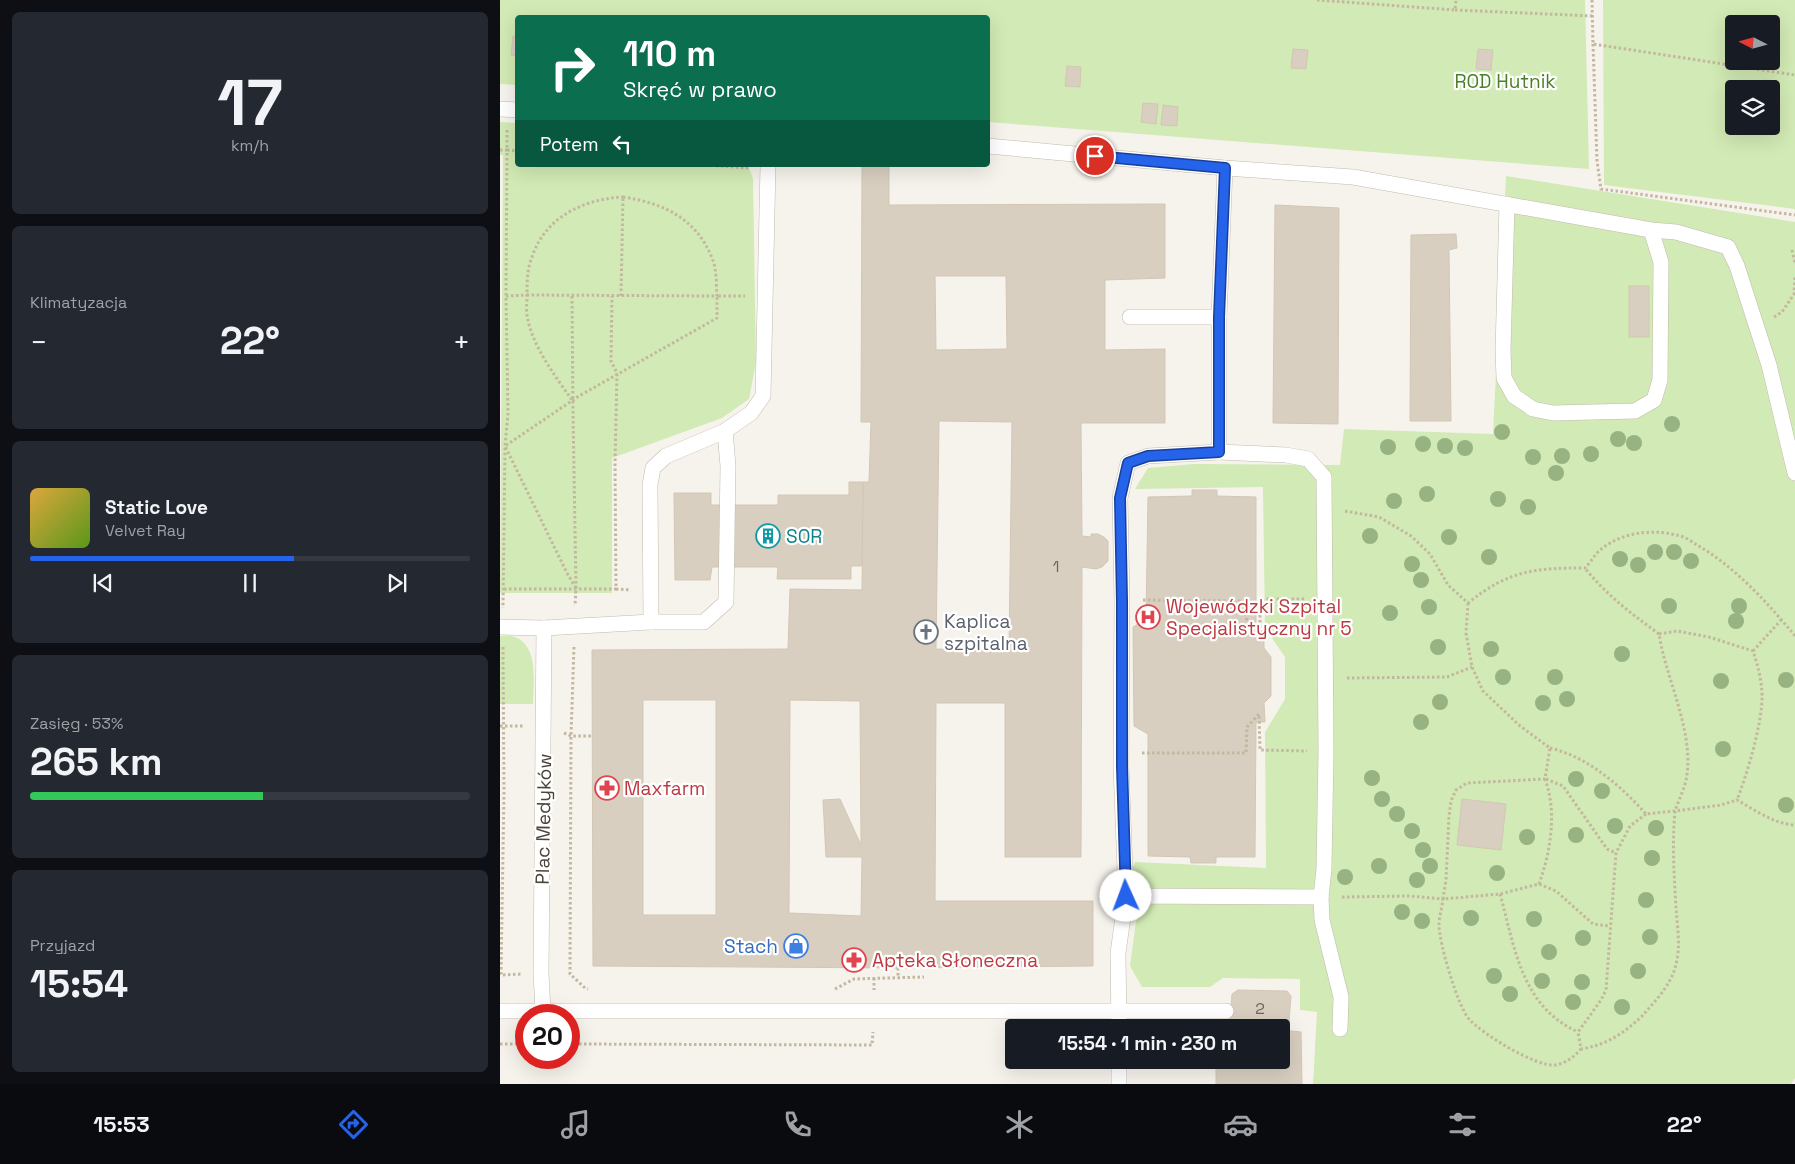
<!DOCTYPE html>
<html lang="pl">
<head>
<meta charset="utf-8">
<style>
	:root { --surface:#171b24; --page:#242831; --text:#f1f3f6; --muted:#9ea1a6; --line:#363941; --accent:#2563eb }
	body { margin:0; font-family:"Space Grotesk",sans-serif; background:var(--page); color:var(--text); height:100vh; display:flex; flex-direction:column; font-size:19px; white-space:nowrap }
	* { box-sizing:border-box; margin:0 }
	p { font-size:16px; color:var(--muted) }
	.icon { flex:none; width:28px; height:28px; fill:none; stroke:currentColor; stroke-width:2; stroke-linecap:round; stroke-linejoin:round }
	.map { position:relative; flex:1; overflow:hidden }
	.drawer { display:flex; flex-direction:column; gap:12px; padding:12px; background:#0d0f14; width:500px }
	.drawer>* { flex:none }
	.guide { position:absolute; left:15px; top:15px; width:475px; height:152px; border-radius:5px; box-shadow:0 5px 20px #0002; background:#0b6e4f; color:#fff; overflow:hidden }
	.needle { width:32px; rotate:276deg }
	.fabs { position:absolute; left:1225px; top:15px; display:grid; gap:10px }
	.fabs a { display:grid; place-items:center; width:55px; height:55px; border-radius:5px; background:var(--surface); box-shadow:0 5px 20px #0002; font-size:25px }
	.speed { position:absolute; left:15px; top:1004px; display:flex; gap:10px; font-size:25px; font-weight:700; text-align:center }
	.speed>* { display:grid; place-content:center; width:65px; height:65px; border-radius:50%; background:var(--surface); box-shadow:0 5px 20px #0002; line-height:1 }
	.speed .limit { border:8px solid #d22; background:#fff; color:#111 }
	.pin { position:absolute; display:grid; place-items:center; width:42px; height:42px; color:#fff; margin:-21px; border:2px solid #fff; border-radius:50%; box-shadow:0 1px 5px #0007 }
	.me { position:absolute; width:55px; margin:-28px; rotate:358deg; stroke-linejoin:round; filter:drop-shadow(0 0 4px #0008) }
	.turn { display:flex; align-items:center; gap:18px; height:105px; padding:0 25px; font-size:22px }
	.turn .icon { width:65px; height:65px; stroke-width:2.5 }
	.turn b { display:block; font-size:35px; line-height:42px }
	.then { display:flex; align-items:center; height:48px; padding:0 25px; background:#0003; gap:10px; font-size:19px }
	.big { font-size:38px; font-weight:700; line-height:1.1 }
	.drawer .card { flex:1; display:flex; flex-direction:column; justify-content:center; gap:8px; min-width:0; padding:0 18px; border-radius:8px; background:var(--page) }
	.drawer .dial { align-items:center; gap:0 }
	.dial b { font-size:65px; line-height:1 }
	.song { display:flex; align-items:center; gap:15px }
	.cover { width:60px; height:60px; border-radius:8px; background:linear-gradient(135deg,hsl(40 70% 55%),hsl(90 70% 35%)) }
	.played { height:5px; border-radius:2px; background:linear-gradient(90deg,var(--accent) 60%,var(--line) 60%) }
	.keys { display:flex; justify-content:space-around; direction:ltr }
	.heat { display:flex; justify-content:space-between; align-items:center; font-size:28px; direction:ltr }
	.charge { height:8px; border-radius:4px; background:linear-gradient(90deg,#34c759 53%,var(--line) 0) }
	.trip { position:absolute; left:505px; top:1019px; width:285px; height:50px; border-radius:5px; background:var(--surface); box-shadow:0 5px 20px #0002; font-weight:700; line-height:50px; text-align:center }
	.menu { display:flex; height:80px; justify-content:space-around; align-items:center; background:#090b0e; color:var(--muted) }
	.menu .icon { width:35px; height:35px }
	.menu .active { color:var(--accent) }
	.menu b { font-size:22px; color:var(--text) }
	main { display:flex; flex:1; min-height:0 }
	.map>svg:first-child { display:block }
	.green { fill:#d2eab5; fill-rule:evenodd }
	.building { fill:#d8cfc1; stroke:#d3c7b4; fill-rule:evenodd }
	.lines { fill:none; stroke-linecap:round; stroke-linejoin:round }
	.service-casing { stroke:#c2bbae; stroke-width:16 }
	.path { stroke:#c4b79f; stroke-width:3; stroke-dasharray:2.5 2.5; stroke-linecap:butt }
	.service { stroke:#fff; stroke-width:15 }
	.tree { fill:#97b381 }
	.route-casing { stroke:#184099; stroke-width:12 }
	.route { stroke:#2563eb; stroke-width:9 }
	.labels { text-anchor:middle; stroke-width:4.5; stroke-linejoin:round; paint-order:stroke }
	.number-label { font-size:16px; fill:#6e675b }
	.park-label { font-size:19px; fill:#4a7f2a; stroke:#fff }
	.culture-label { font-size:19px; fill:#0d838f; stroke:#fff; text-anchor:start }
	.health-label { font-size:19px; fill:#be3a42; stroke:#fff; text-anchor:start }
	.worship-label { font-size:19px; fill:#5b616d; stroke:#fff; text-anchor:start }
	.street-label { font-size:19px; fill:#4b4439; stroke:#fff }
	.shop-label { font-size:19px; fill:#366cbe; stroke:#fff; text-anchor:end }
</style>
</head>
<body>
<main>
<section class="drawer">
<div class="card dial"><b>17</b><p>km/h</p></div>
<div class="card"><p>Klimatyzacja</p>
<div class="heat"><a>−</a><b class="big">22°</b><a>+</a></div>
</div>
<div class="card">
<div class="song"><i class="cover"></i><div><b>Static Love</b><p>Velvet Ray</p></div></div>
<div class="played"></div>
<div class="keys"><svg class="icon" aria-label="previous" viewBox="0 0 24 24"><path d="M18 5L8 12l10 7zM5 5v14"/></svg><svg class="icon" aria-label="pause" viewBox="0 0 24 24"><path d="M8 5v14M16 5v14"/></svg><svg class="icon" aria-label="next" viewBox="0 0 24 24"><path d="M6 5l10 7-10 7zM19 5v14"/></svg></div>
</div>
<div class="card"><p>Zasięg · 53%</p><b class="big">265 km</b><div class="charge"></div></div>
<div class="card"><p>Przyjazd</p><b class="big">15:54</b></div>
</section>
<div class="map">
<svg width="1295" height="1084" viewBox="0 0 1295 1084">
	<rect width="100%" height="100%" fill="#f6f3ec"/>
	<g class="green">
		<polygon points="0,0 1085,0 1089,169 488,122 488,18 18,18 17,85 0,84"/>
		<path d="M1103 0H1295V209L1104 185ZM1234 24H1271V61H1234ZM1234 89H1271V126H1234Z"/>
		<polygon points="0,122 17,123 18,165 248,165 253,179 256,362 249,399 222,418 112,458 112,593 0,593 3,155 0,155"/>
		<polygon points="1006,176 1295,222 1295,1078 1291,1084 813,1084 817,1012 800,1010 800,979 723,978 710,987 642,987 630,966 637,914 631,873 635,862 766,868 765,732 785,699 785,657 765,628 763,487 635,489 648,468 694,464 840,465 844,429 993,434"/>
		<path d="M0 636C4 636 9 635 12 636 40 644 33 682 33 704H0Z"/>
	</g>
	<g class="building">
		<polygon points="13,36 18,37 18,56 11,55"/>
		<polygon points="793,49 808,50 806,69 791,68"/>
		<polygon points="978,49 993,50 991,70 976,69"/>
		<polygon points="567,66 581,67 580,87 565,86"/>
		<polygon points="643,103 658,104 656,124 641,122"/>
		<polygon points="663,105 678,107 677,126 661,125"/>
		<path d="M362 165H389V205L665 204V278L605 280V350L665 349V423H581L582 536 591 537V534H598L604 537 608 541V561L602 567 596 569 582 567 581 857H505V703H436L435 901H593V966L398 968 93 966 92 650 288 649 290 589 362 590 363 482H369L371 422H361ZM435 276H506L507 349 436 350ZM439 421 512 422 509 650 436 649ZM143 700H216V915H143ZM290 700 360 701 361 845 340 799 323 800 326 857H362L361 916 289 913Z"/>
		<polygon points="775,205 839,208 838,424 773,423"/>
		<polygon points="956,234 957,248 949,250 951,421 910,421 911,235"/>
		<rect x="1129" y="286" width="20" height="51"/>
		<polygon points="349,482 363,482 362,566 351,566 351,579 277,579 278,567 212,567 210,580 175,580 174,493 211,493 211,505 278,505 278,495 349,495"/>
		<polygon points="692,490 717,490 717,496 756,497 756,631 764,631 764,648 771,657 771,696 764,703 765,722 756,722 755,857 716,857 716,863 691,863 690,857 648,856 648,734 634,726 633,627 646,619 648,497 692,496"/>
		<polygon points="962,799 1006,804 1001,850 957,845"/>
		<polygon points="738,990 787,991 791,996 789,1022 776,1022 776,1028 732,1028 732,1021 730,1020 732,994"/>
		<polygon points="781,1030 801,1032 802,1084 716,1084 716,1060 781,1060"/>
	</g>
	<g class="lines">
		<g class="service-casing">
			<g id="service">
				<polyline points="0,109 18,110"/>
				<polyline points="488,146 725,168 853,177 1151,230 1176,232 1228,247 1237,266 1269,365 1295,473"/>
				<polyline points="1007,204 1003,351 1004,378 1014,396 1033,409 1053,413 1135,411 1154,400 1160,380 1161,262 1151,230"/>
				<polyline points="630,317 719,317"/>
				<polyline points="151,622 204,622 226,602 228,466 225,431"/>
				<polyline points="0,627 44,628 151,622 150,485 153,468 166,456 225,431 251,413 263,396 268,165"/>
				<polyline points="626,896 621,766 622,601 620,498 628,463 648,456 719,452"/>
				<polyline points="821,897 822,920 841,997 840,1029"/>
				<polyline points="0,1011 726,1011"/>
				<polyline points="43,1011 41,974 44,628"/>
				<polyline points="619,1028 618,953 626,896 821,897 824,869 826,752 824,477 808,459 786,455 719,452 719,317 725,168"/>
				<polyline points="619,1060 619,1084"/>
			</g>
		</g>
		<g class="path">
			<polyline points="817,0 955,10 956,0"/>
			<polyline points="1092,0 1093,44 1295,75"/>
			<polyline points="955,10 1093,16"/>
			<polyline points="1093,44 1097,161 1101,189 1295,215"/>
			<polyline points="7,130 7,150 18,151"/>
			<polyline points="0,150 7,150 6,296 8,414 5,446 3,608"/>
			<polyline points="206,165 248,168"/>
			<path d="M123 197C163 203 196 218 212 258 217 269 216 284 217 296L27 295C27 282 27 269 32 257 45 217 84 199 123 197Z"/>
			<polyline points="1292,250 1295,263"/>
			<path d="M6 296 27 295C27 302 26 309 27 315 31 344 55 376 72 400"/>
			<polyline points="72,296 73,413 76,588 75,606"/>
			<polyline points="121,296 123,197"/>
			<polyline points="1274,317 1282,312 1294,294 1295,276"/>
			<path d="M845 511 879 517 911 536 930 554 948 585 968 603C1009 570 1035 568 1085 568 1089 564 1093 558 1097 553 1118 532 1153 528 1180 536 1186 537 1192 542 1197 545 1234 566 1268 603 1295 636"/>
			<polyline points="76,588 67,573 5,446 79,396 217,318 217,296 245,296"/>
			<polyline points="4,589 116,589 115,464 117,373 111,361 112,296"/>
			<polyline points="116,589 131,590"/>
			<polyline points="643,600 746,601 747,627 760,640 760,599 805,599"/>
			<polyline points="968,603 966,633 972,667 983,691 1020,726 1050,748 1045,779 967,783 956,790 951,801 949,816 946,880 943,899 1000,894 1039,884 1056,891 1093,924 1109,926"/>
			<path d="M1159 634 1177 631 1209 637 1253 651C1258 666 1262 681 1262 697 1262 725 1247 774 1237 800"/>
			<polyline points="3,647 4,792 1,975 22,974"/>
			<polyline points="74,647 71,736 70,974 85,988 88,989"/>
			<polyline points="1253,651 1281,620"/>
			<polyline points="847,678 947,677 972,667"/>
			<polyline points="0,726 24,726"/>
			<polyline points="64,733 71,736 93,736"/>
			<path d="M1050 748C1088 757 1121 786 1146 814L1175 811C1179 799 1186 786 1187 774 1193 729 1166 679 1159 634 1132 614 1106 595 1085 568"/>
			<polyline points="642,753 746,753 747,727 759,714 760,750 807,751"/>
			<polyline points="1046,779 1063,786 1107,849 1116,853"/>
			<path d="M1146 814 1130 826 1116 853 1106 990 1101 1000 1078 1032 1081 1049C1106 1045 1125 1033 1143 1015 1156 1000 1172 984 1176 964 1181 946 1177 925 1176 907 1174 875 1172 843 1175 811L1221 805 1237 800C1255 810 1274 824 1295 825"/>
			<path d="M1039 884C1051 851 1057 811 1045 779"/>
			<path d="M1000 894C1015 948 1021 1006 1078 1032"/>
			<path d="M842 897 910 896 943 899C942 908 939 917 939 925 939 943 958 1007 969 1019 982 1034 1036 1067 1055 1065 1066 1063 1074 1057 1081 1049"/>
			<polyline points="398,968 398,978"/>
			<polyline points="374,978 374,990"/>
			<polyline points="335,989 354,979 424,977"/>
			<polyline points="0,1044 26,1044"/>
			<polyline points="69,1044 372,1045 373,1032"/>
		</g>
		<use href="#service" class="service"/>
	</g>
	<g class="tree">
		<circle cx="1172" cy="424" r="8"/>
		<circle cx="1002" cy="432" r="8"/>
		<circle cx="1118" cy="439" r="8"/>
		<circle cx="1134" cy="443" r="8"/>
		<circle cx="923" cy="444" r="8"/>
		<circle cx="945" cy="446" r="8"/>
		<circle cx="888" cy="447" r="8"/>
		<circle cx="965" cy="448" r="8"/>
		<circle cx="1091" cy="454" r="8"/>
		<circle cx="1062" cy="456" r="8"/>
		<circle cx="1033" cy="457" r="8"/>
		<circle cx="1056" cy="473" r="8"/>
		<circle cx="927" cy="494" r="8"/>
		<circle cx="998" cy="499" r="8"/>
		<circle cx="894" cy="501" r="8"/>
		<circle cx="1028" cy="507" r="8"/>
		<circle cx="870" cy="536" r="8"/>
		<circle cx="949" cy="537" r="8"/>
		<circle cx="1155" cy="552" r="8"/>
		<circle cx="1174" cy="552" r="8"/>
		<circle cx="989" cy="557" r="8"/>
		<circle cx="1120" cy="559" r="8"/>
		<circle cx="1191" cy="561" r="8"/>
		<circle cx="912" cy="564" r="8"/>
		<circle cx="1138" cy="565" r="8"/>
		<circle cx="921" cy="580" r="8"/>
		<circle cx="1169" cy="606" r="8"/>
		<circle cx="1239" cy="606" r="8"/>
		<circle cx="929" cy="607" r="8"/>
		<circle cx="890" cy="613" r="8"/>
		<circle cx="1236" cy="621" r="8"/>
		<circle cx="938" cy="647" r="8"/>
		<circle cx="991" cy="649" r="8"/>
		<circle cx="1122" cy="654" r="8"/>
		<circle cx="1003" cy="677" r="8"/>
		<circle cx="1055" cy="677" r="8"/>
		<circle cx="1286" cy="680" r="8"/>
		<circle cx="1221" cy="681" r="8"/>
		<circle cx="1067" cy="699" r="8"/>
		<circle cx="940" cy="702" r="8"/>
		<circle cx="1043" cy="703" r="8"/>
		<circle cx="921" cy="722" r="8"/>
		<circle cx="1223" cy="749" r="8"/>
		<circle cx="872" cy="778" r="8"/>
		<circle cx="1076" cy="779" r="8"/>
		<circle cx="1102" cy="791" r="8"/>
		<circle cx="882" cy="799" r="8"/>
		<circle cx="1286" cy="805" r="8"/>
		<circle cx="897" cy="814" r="8"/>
		<circle cx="1115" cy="826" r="8"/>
		<circle cx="1156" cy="828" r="8"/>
		<circle cx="912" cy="831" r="8"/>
		<circle cx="1076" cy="835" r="8"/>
		<circle cx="1027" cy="837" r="8"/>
		<circle cx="923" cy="850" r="8"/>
		<circle cx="1152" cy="858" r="8"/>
		<circle cx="879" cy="866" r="8"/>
		<circle cx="930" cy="866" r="8"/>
		<circle cx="997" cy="873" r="8"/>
		<circle cx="845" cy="877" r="8"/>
		<circle cx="917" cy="880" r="8"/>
		<circle cx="1146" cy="900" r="8"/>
		<circle cx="902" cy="912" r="8"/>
		<circle cx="971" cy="918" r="8"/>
		<circle cx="1034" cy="919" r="8"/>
		<circle cx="922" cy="921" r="8"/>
		<circle cx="1150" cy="937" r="8"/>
		<circle cx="1083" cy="938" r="8"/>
		<circle cx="1049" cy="952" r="8"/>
		<circle cx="1138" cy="971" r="8"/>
		<circle cx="994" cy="976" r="8"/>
		<circle cx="1042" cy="981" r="8"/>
		<circle cx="1082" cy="982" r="8"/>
		<circle cx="1010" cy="994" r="8"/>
		<circle cx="1073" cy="1002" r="8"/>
		<circle cx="1122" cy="1007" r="8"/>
	</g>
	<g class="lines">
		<g class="route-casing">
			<polyline id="route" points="595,156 725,168 719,317 719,452 648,456 628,463 620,498 622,601 622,766 626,896"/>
		</g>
		<use href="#route" class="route"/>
	</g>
	<defs>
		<g id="building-ring" transform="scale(1.25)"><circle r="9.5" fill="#fff" stroke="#0f9aa8" stroke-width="1.5"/><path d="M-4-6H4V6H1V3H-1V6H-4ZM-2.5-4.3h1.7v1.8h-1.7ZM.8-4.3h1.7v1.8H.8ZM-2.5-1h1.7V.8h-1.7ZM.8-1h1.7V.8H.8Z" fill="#0f9aa8"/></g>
		<g id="hospital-ring" transform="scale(1.25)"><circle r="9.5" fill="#fff" stroke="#e0444e" stroke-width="1.5"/><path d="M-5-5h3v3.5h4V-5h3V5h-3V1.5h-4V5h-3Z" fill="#e0444e"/></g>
		<g id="church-ring" transform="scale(1.25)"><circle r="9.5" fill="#fff" stroke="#6b7280" stroke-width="1.5"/><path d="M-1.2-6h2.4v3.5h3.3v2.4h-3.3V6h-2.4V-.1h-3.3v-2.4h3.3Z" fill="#6b7280"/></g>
		<g id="pharmacy-ring" transform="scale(1.25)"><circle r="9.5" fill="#fff" stroke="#e0444e" stroke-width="1.5"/><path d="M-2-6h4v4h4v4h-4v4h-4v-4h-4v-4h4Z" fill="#e0444e"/></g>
		<g id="shop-ring" transform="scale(1.25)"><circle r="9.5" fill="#fff" stroke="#3f7fe0" stroke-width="1.5"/><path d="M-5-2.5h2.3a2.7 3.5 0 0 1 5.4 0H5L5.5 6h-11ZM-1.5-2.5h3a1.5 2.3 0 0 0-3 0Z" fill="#3f7fe0"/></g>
	</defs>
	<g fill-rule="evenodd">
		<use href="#building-ring" x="268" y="536"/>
		<use href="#hospital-ring" x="648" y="617"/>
		<use href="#church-ring" x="426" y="632"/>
		<use href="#pharmacy-ring" x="107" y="788"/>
		<use href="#shop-ring" x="296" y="946"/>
		<use href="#pharmacy-ring" x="354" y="960"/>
	</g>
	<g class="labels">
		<g class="number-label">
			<text x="556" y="572">1</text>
			<text x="760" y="1014">2</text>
		</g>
		<g class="park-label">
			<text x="1005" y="88">ROD Hutnik</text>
		</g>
		<g class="culture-label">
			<text x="286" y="543">SOR</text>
		</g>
		<g class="health-label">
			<text x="666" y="613">Wojewódzki Szpital<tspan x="666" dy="22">Specjalistyczny nr 5</tspan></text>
			<text x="124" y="795">Maxfarm</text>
			<text x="372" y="967">Apteka Słoneczna</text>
		</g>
		<g class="worship-label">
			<text x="444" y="628">Kaplica<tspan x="444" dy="22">szpitalna</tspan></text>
		</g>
		<g class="street-label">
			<text transform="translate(43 819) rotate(-89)" y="7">Plac Medyków</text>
		</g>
		<g class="shop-label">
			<text x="278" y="953">Stach</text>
		</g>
	</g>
</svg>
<div class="fabs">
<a><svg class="needle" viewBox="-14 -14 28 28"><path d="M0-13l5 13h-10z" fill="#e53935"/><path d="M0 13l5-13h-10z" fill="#9ea1a6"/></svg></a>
<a><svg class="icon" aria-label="layers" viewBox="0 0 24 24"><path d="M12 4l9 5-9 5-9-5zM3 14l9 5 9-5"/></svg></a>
</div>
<div class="speed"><div class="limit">20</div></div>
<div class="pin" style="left:595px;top:156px;background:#d93025"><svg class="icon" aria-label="arrive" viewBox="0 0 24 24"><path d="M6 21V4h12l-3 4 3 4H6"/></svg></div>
<svg class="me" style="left:626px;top:896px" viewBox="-20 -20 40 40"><circle r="19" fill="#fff"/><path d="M0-13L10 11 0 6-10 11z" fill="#2563eb"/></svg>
<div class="trip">15:54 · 1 min · 230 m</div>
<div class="guide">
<div class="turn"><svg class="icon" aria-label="right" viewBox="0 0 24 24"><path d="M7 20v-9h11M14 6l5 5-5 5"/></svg><div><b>110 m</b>Skręć w prawo</div></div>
<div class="then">Potem<svg class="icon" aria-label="left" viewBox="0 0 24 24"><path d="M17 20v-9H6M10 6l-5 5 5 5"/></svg></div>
</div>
</div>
</main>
<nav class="menu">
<b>15:53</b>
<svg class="icon active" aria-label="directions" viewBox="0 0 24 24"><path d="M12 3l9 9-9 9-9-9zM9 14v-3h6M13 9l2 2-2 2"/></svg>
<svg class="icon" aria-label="music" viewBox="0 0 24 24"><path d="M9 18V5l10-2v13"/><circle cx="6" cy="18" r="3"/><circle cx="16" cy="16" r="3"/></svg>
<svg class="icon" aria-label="phone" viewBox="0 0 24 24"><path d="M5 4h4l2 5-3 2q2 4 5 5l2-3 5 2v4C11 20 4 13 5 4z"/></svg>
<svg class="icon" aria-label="climate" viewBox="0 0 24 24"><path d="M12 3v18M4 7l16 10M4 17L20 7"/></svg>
<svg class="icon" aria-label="car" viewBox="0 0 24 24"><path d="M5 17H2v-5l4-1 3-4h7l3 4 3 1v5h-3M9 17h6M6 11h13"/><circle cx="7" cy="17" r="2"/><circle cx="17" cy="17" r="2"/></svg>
<svg class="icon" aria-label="filters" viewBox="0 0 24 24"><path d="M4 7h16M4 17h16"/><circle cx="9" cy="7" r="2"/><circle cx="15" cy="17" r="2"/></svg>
<b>22°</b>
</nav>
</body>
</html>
